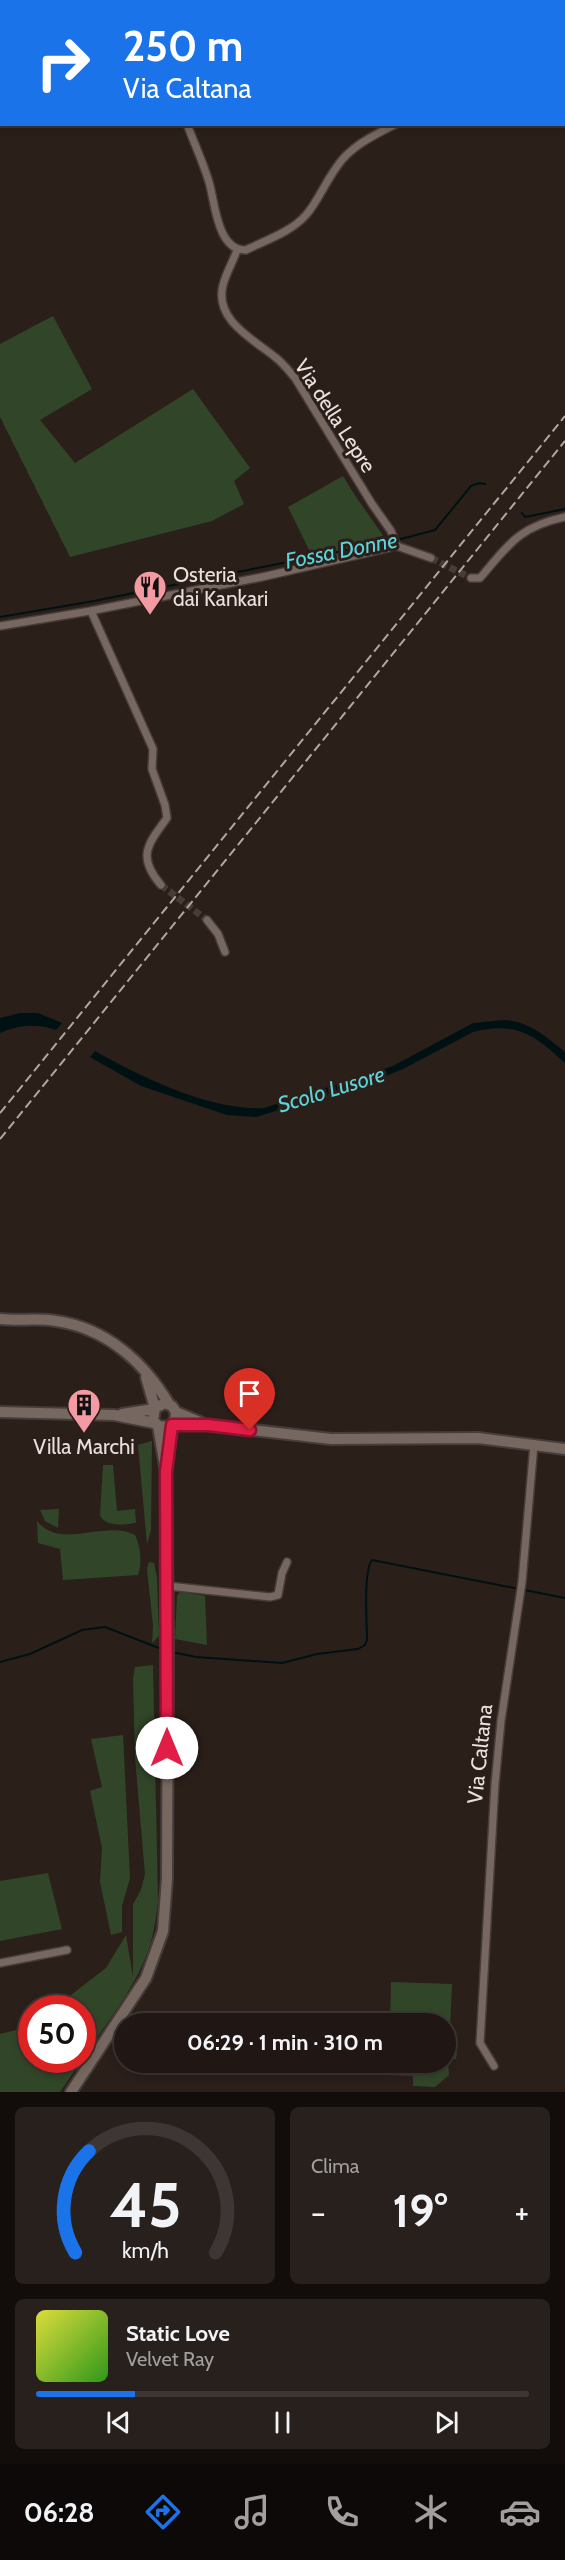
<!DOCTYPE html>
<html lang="it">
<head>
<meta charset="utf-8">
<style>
	:root { --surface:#201714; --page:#28201d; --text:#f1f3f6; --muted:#a29fa0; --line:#3d3634; --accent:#1a73e8 }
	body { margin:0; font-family:Cabin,sans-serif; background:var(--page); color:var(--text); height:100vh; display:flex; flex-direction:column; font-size:22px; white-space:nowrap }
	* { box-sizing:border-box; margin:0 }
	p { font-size:20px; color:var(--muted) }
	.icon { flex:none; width:33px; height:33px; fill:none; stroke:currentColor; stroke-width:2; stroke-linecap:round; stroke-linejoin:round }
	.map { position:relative; height:2092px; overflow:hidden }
	.side { display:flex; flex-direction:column; gap:15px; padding:15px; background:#120d0b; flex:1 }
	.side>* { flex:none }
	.top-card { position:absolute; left:0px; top:0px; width:566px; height:126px; box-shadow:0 3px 9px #0003,0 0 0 2px var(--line); background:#1a73e8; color:#fff; overflow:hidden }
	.speed { position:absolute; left:18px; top:1995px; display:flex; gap:12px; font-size:30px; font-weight:700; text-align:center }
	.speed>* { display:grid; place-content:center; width:78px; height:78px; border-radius:50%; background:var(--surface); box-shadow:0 3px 9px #0003,0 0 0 2px var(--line); line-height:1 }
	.speed .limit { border:9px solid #d22; background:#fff; color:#111 }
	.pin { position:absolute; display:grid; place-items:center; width:51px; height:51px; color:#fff; margin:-62px -26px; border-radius:50% 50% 50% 0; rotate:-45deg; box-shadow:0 0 6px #0007 }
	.pin .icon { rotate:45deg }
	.me { position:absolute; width:66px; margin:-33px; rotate:0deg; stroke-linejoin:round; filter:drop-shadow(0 0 4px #0008) }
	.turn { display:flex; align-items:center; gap:21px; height:126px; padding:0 24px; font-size:27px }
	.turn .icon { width:78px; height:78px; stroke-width:2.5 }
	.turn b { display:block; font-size:42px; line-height:51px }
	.big { font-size:45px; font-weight:700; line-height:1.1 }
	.side .widget { flex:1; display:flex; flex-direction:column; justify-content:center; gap:9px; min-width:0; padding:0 21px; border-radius:9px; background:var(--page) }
	.side .dial { align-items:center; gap:0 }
	.dial svg { height:156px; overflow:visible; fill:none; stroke:var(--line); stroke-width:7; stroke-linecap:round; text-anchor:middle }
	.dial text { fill:var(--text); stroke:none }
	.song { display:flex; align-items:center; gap:18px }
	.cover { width:72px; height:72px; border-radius:9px; background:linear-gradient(135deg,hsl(60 70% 55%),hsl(110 70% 35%)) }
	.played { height:6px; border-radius:3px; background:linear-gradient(90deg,var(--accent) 20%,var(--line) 20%) }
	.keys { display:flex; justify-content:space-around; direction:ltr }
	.heat { display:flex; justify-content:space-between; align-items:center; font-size:33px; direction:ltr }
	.side .tiles { flex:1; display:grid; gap:15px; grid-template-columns:1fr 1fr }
	.widget:last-child { grid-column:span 2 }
	.trip { position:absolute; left:114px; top:2013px; width:342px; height:60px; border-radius:30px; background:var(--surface); box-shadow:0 3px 9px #0003,0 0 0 2px var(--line); font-weight:700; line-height:60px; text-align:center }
	.dock { display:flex; height:96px; justify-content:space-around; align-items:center; background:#0d0908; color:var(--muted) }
	.dock .icon { width:42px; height:42px }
	.dock .selected { color:var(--accent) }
	.dock b { font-size:27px; color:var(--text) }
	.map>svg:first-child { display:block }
	.green { fill:#314628 }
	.water { fill:#001113 }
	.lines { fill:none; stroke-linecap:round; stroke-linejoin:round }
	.stream { stroke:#001113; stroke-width:2 }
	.street-tunnel { stroke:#483c37; stroke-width:7; stroke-dasharray:7 3.5; stroke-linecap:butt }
	.street-casing { stroke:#473c39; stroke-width:10 }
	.secondary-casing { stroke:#473c39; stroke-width:14 }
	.street { stroke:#776761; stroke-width:7 }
	.secondary { stroke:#776761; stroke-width:10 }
	.rail { stroke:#b0a7a3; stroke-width:2; stroke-dasharray:9 4.5; stroke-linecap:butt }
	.route-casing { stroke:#92132f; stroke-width:15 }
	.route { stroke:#e11d48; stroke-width:10 }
	.labels { text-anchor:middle; stroke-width:6; stroke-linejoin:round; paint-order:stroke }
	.street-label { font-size:21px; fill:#eae1de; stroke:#2b1f1a }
	.poi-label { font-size:21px; fill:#eae1de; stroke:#2b1f1a; text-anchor:start }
	.water-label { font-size:22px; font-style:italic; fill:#5dd4dc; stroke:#2b1f1a }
</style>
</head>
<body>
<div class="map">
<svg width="565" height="2092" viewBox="0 0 565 2092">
	<rect width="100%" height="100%" fill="#2b1f1a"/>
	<g class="green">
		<polygon points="53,316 92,389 40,420 75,463 193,389 250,468 234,481 244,504 212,521 70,557 0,417 0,344"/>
		<polygon points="343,476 354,494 389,544 314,560 288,507"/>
		<polygon points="152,1441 151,1530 147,1544 138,1445"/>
		<path d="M103 1465H113L117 1511 135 1509 136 1523C124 1525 105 1527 100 1515Z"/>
		<polygon points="59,1509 58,1528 45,1521 40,1510"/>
		<path d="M37 1521C61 1551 105 1519 135 1535 141 1547 142 1563 138 1575L63 1580 60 1549 38 1543Z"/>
		<polygon points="149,1562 154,1563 157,1578 159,1636 152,1643 153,1626 147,1569"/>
		<polygon points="180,1592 205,1596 207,1645 175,1639 177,1596"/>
		<path d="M153 1665 158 1901C156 1917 154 1935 148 1951 134 1990 105 2025 82 2059V2008H54L106 1968 126 1935 133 1977V1904L141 1890 145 1874 135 1758 133 1679 135 1667Z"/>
		<polygon points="123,1735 130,1878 122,1906 122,1932 111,1935 100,1882 102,1848 90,1791 102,1787 91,1739"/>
		<polygon points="48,1873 62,1929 0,1941 0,1881"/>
		<polygon points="391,1982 452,1984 449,2051 457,2052 456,2059 448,2059 449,2075 435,2087 413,2086 413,2076 387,2075 388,2063 446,2062 446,2024 390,2023"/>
		<polygon points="24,2024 28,2029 31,2026 32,2060 82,2060 60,2092 0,2092 0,2034 16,2030"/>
	</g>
	<g class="water">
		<path d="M20 1013H38L62 1023 56 1030C38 1023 17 1025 0 1033V1018Z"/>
		<path d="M505 1020C530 1022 546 1037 565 1052V1063C535 1035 516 1021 473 1032L403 1069 373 1081 256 1117 227 1115 141 1086 90 1057 95 1051C141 1077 210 1111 264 1108L393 1066 473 1023Z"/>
	</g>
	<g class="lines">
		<g class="stream">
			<polyline points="522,513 525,517 565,509"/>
			<polyline points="397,540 435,530 471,486 479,483 485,484"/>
			<polyline points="0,617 94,601 392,541"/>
			<path d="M172 1652 196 1657 282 1663 317 1654 358 1649 365 1645 367 1640C367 1623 363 1572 372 1560L565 1598"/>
			<polyline points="0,1662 30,1654 82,1630 105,1627 164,1650"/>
		</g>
		<g class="street-tunnel">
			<polyline points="431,558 471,578"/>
			<polyline points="161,885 207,920"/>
		</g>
		<g class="street-casing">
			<g id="street">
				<polyline points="92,0 93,2"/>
				<polyline points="137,0 137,2"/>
				<polyline points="213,0 213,2"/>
				<polyline points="564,75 565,75"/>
				<path d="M187 124C194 143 203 162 209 182 215 202 217 251 246 250 266 240 291 232 306 215 318 201 325 183 336 168 349 147 374 135 396 124"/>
				<path d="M237 250C233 262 226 273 223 285 214 320 253 339 275 357 283 363 289 371 295 378L372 504 391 531 397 546"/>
				<path d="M471 578H480C509 544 519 527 565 517"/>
				<path d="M91 611 153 749 152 769 165 805 167 818C147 845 137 857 161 885"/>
				<polyline points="0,626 90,611 262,577 397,546 431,558"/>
				<polyline points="207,920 218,934 225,952"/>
				<polyline points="168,1586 270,1597 278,1595 282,1573 287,1562"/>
				<polyline points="0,1963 67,1950"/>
				<polyline points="494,2066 480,2043 495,1784 501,1721 522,1582 534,1444"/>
			</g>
		</g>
		<g class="secondary-casing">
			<g id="secondary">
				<path d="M0 1319C19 1321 38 1318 56 1321 106 1328 144 1362 169 1404"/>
				<polyline points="146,1377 155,1408"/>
				<polyline points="0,1412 114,1415 154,1423"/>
				<polyline points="176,1412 175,1421 169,1427 158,1426 153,1420 155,1408 165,1403 172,1406 176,1412 200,1422"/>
				<polyline points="122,1414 154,1409"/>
				<polyline points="173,1424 209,1425 331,1439 478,1438 565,1449"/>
				<polyline points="167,1466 172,1425"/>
				<polyline points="71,2092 146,1978 163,1931 167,1879 168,1634 166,1472 158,1426"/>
			</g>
		</g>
		<use href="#street" class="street"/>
		<use href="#secondary" class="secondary"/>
		<g class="rail">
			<polyline points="0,1113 565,416"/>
			<polyline points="0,1139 565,441"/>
		</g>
	</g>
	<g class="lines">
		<g class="route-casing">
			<polyline id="route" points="167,1748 166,1472 172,1425 208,1425 250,1430"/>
		</g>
		<use href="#route" class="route"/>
	</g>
	<defs>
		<g id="restaurant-pin" transform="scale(1.725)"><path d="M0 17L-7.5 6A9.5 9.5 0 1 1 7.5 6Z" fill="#f49aa3" stroke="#2b1f1a"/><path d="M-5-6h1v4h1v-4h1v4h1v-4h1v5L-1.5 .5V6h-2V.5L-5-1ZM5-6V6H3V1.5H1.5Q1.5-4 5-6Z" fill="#111"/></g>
		<g id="building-pin" transform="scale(1.725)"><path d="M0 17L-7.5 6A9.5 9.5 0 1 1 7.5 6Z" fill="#f49aa3" stroke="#2b1f1a"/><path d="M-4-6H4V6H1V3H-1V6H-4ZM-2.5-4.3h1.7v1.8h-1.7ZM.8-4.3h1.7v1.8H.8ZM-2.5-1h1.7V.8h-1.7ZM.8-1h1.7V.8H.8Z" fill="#111"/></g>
	</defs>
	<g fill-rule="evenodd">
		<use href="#restaurant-pin" x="150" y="587"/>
		<use href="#building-pin" x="84" y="1405"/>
	</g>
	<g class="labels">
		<g class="street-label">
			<text transform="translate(335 416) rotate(57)" y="7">Via della Lepre</text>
			<text transform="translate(480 1754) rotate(-84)" y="7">Via Caltana</text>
		</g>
		<g class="poi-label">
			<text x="173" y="582">Osteria<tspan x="173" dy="24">dai Kankari</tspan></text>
			<text x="84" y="1454" text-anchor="middle">Villa Marchi</text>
		</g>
		<g class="water-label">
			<text transform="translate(341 550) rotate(-11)" y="8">Fossa Donne</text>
			<text transform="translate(331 1089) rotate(-17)" y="8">Scolo Lusore</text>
		</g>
	</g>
</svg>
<div class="speed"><div class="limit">50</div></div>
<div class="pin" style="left:250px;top:1430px;background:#d93025"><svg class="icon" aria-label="arrive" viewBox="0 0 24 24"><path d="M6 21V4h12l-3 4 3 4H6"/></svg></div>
<svg class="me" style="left:167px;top:1748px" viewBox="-20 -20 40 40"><circle r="19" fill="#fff"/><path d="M0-13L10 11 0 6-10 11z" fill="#e11d48"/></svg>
<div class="trip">06:29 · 1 min · 310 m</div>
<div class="top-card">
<div class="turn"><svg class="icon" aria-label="right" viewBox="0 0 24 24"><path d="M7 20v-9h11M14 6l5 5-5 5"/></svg><div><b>250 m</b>Via Caltana</div></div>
</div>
</div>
<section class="side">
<div class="tiles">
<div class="widget dial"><svg viewBox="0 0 100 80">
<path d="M14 69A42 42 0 1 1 86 69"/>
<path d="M14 69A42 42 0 0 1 21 17" stroke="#1a73e8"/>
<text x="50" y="56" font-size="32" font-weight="700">45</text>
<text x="50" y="72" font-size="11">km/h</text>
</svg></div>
<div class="widget"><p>Clima</p>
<div class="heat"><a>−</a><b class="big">19°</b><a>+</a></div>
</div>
<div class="widget">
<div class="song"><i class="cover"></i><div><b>Static Love</b><p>Velvet Ray</p></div></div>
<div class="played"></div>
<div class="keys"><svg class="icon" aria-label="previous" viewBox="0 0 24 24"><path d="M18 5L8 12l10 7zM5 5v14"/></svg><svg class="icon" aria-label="pause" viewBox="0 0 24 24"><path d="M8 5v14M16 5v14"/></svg><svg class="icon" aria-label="next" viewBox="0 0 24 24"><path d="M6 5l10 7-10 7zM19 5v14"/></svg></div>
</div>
</div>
</section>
<nav class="dock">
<b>06:28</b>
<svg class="icon selected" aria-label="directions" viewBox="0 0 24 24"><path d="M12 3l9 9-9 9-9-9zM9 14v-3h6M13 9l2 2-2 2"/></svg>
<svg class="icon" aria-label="music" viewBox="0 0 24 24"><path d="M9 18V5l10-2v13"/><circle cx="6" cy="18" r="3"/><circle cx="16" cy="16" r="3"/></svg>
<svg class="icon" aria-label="phone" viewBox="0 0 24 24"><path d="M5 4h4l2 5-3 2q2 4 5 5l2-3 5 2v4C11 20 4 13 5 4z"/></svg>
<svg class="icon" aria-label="climate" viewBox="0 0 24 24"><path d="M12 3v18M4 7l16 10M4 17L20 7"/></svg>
<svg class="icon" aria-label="car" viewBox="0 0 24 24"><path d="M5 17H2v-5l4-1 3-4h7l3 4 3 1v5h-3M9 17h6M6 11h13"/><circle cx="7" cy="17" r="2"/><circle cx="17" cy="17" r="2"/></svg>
</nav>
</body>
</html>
